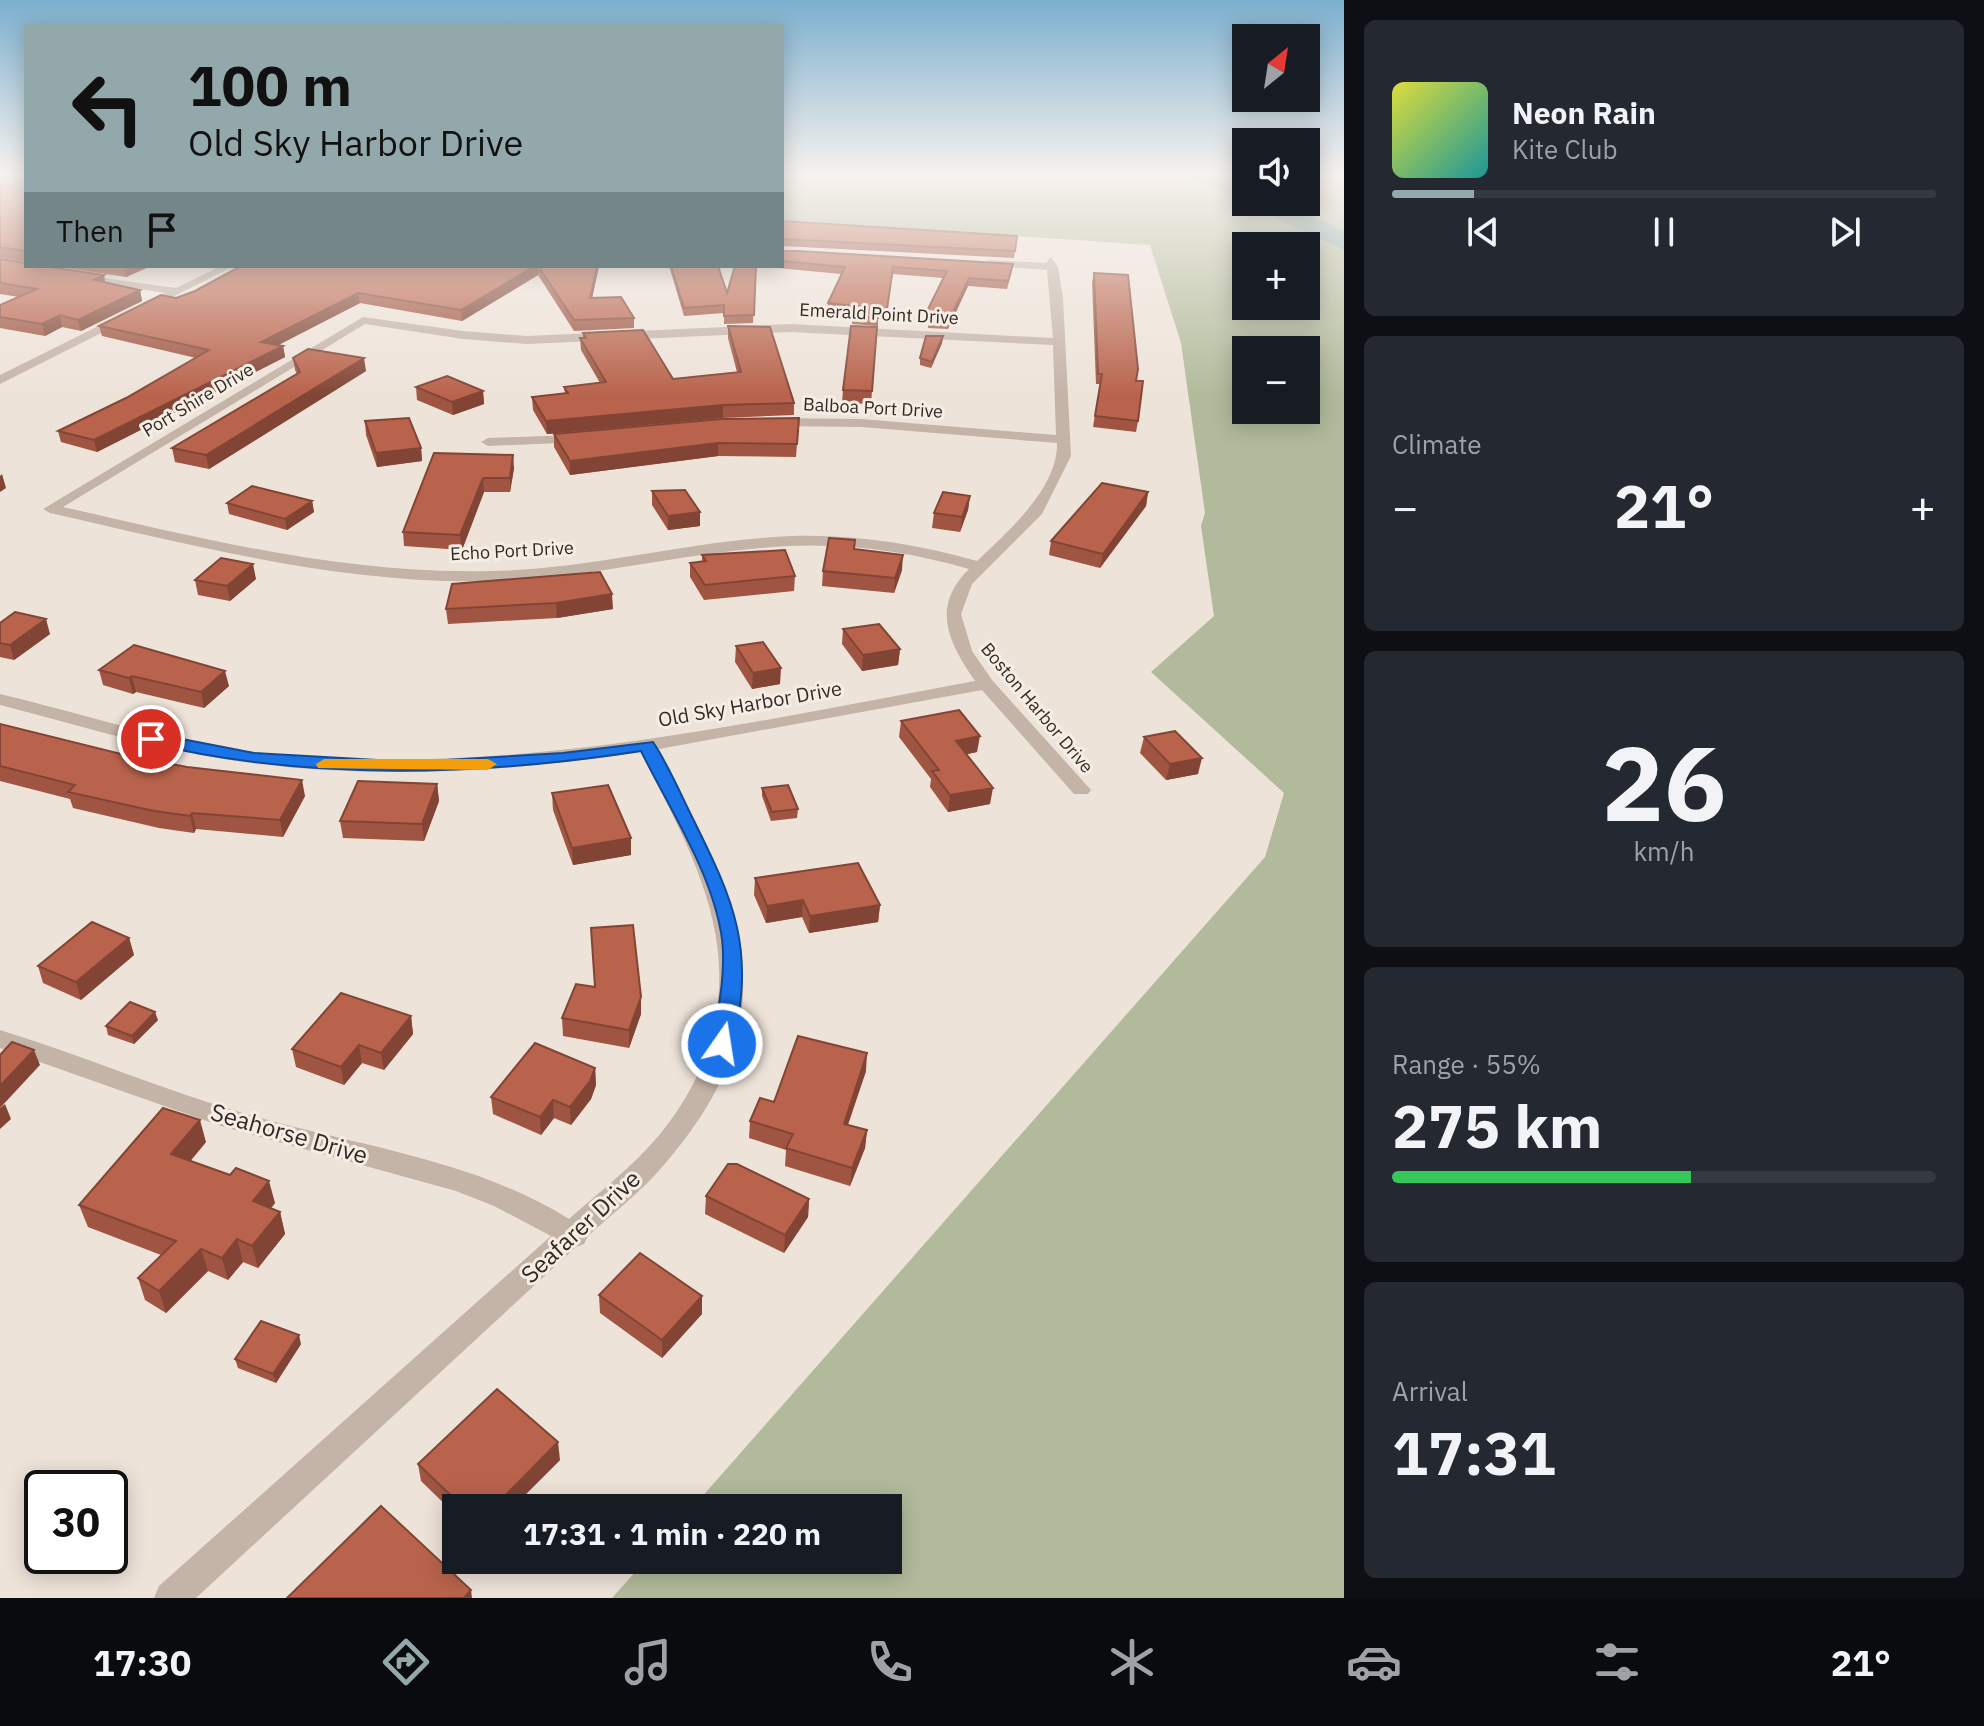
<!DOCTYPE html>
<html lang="en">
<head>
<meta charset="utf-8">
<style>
	:root { --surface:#171b24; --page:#242831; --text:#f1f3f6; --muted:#9ea1a6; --line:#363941; --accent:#93a8aa }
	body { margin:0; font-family:"IBM Plex Sans",sans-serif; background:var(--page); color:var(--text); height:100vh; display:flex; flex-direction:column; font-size:30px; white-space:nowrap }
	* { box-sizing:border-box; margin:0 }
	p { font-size:26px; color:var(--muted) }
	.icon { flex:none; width:44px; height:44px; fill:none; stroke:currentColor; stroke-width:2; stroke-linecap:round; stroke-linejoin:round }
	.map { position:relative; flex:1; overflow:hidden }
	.panel { display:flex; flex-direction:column; gap:20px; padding:20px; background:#0d0f14; width:640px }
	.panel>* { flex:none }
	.guide { position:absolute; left:24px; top:24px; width:760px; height:244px; border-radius:0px; box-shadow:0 4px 20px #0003; background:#93a8aa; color:#111; overflow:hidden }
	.needle { width:52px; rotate:30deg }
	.controls { position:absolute; left:1232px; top:24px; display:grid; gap:16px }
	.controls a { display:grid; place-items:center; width:88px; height:88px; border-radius:0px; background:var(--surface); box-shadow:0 4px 20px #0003; font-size:40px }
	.speed { position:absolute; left:24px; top:1470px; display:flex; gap:16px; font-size:40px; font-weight:700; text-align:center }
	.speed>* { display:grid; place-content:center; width:104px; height:104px; border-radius:50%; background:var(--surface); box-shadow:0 4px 20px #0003; line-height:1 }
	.speed .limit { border:4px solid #111; border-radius:12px; background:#fff; color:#111 }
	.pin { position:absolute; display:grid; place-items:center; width:68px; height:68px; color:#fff; margin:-34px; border:4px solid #fff; border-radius:50%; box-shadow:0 2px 8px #0007 }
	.me { position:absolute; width:88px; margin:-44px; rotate:13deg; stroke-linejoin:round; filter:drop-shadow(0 0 6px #0008) }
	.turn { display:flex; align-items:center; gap:28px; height:168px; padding:0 32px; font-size:36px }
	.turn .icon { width:104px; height:104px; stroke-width:2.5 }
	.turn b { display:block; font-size:56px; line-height:68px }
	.then { display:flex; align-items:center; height:76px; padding:0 32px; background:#0003; gap:16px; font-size:30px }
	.big { font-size:60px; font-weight:700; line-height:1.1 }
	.panel .card { flex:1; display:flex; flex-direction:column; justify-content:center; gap:12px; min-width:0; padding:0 28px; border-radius:12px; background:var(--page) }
	.panel .dial { align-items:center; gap:0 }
	.dial b { font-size:104px; line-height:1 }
	.song { display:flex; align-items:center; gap:24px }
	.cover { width:96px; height:96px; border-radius:12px; background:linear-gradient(135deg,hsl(60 70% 55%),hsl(180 70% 35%)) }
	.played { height:8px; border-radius:4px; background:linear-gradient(90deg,var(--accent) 15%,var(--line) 15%) }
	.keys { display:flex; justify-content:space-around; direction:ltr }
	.heat { display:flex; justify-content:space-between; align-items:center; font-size:44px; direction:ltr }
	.charge { height:12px; border-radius:6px; background:linear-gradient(90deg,#34c759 55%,var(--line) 0) }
	.trip { position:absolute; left:442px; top:1494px; width:460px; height:80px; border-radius:0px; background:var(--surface); box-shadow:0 4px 20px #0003; font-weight:700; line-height:80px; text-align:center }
	.tab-bar { display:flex; height:128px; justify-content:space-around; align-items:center; background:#090b0e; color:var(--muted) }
	.tab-bar .icon { width:56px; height:56px }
	.tab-bar .selected { color:var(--accent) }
	.tab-bar b { font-size:36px; color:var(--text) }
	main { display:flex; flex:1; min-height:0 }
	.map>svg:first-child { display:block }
	.green { fill:#b1bb9b; fill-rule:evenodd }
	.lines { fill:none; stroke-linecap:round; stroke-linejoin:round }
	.river { fill:#7ba7a8; fill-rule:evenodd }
	.street { fill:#c4b3a7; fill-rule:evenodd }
	.wall { fill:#9f5541 }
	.shaded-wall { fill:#824535 }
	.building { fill:#b9634c; stroke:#824535; stroke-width:2 }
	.route { fill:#1a73e8; stroke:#114b97; stroke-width:2 }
	.slow { fill:#f59e0b }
	.labels { text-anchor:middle; stroke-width:6; stroke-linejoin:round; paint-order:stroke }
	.far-street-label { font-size:18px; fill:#322a26; stroke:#f6eee5 }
	.street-label { font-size:20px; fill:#322a26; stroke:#f6eee5 }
	.near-street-label { font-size:24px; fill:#322a26; stroke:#f6eee5 }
</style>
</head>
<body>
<main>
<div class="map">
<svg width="1344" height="1598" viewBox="0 0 1344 1598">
	<rect width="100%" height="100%" fill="#eee3d9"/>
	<path class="green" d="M782 173H1246V202H1306V173H1344V1598H612L646 1560H888V1508H692L1265 857 1284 793 1151 672 1214 616 1201 526 1205 513 1181 343 1150 245 782 220ZM1246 246H1306V306H1246ZM1246 350H1306V410H1246Z"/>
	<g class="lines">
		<g class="river">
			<polygon points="1189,173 1220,173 1246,184 1246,202 1192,178"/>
			<polygon points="1249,202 1283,202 1344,231 1344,250 1253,207"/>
		</g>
		<g class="street">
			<path d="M1051 257 1058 267 1063 298 1071 456 1042 514 972 584 961 614 972 651 992 680 1091 790 1088 794H1074L982 690 659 749C740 907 797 1012 663 1166 641 1192 613 1213 588 1236L584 1244 576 1247 196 1598H154L159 1586 551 1236 494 1206 456 1191 221 1126 0 1048V1030C85 1056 167 1092 253 1116 359 1146 475 1160 569 1219 594 1197 619 1177 642 1154 669 1127 692 1092 705 1057 746 943 691 852 641 752 504 773 361 781 224 759 148 747 74 724 0 705V694C84 714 167 742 254 752 497 780 737 725 975 681 949 643 930 607 969 569 911 552 850 543 789 546 690 551 593 578 493 581 343 585 196 546 50 513L43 509 363 317 463 331 527 336 790 324 1053 338 1047 270 989 266 984 263 989 260 1046 263ZM365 324 463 339 527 344 790 332 1053 345 1056 435 861 419 775 418 768 422 775 426 861 427 1057 443C1058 489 1007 532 977 561 917 544 855 534 792 536 691 540 593 569 492 571 346 575 204 539 63 507Z"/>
			<polygon points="221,266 234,266 0,384 0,375 165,293 79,279 75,278 75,274 176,288"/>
			<polygon points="580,435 587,439 585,442 488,446 481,442 488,438"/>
		</g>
	</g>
	<g class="wall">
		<polygon points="0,173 26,173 26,262 0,258 0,185 23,188 0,183 0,184"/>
		<polygon points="782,221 1017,236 1014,258 782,246"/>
		<polygon points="782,249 782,250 1012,271 1007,289 968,286 948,329 928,328 929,319 926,319 927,311 943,278 893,274 886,317 878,316 878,326 852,324 853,313 827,311 828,303 841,274 756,266 753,323 724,324 724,313 684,316 669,266 718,266 727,293 735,266 782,266"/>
		<polygon points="0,259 104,275 105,283 140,290 142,301 81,331 62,327 45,336 0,328 0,305 19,297 0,294"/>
		<polygon points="52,266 151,266 126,277"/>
		<polygon points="241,266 599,266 592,298 634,318 634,328 574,331 538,275 462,321 360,303 278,345 283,346 285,357 97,452 61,442 58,431 126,398 196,358 102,336 99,326 195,291"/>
		<polygon points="1094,273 1136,381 1138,421 1136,432 1093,427 1100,384 1096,384 1092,282"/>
		<polygon points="728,326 794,403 794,415 723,418 547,434 533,410 532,397 565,394 564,387 600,383 581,350 580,338 583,338 583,333 673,379 737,372 728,338"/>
		<polygon points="877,327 871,404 842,403 843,390"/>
		<polygon points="943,336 942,343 931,368 920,365 920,358"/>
		<polygon points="293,358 366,371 209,469 175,462 172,448 297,374 295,370"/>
		<polygon points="416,387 483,391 484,404 453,415 417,400"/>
		<polygon points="799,418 796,457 718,456 570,475 554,447 554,434"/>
		<polygon points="365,421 421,448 422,461 377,467 366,435"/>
		<polygon points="434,453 514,468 510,492 484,492 462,550 404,546 403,532"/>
		<polygon points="652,491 700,526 668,530 652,505"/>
		<polygon points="1148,492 1146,506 1100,568 1049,555 1051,541"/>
		<polygon points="970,496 968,510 960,532 932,528 934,513"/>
		<polygon points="312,501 314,512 287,530 229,514 227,503"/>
		<polygon points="855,540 855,549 902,570 894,593 822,586 823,571"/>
		<polygon points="702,555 795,576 794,591 704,600 690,577 690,563 702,561"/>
		<polygon points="256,579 230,601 198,595 195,580"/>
		<polygon points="452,584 613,609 557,618 448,624 446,609"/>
		<polygon points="0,623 50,634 14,660 0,657"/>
		<polygon points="843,629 900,649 898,665 862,671 842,644"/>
		<polygon points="736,646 780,684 752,689 735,662"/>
		<polygon points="99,670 229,686 204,708 136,692 133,694 103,685"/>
		<polygon points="901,721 977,752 967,754 990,804 948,812 930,787 931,779 899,737"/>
		<polygon points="0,724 125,755 305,796 283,837 196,829 194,833 159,828 73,808 70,799 0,781"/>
		<polygon points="1144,737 1198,774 1166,780 1140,753"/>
		<polygon points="437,784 439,801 424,841 343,838 340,821"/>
		<polygon points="762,788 798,809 797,818 771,821 762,796"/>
		<polygon points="552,793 631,838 631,855 573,865 553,810"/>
		<polygon points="755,878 880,905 878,922 809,933 802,917 766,923 754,895"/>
		<polygon points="129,938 134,955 81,1000 43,983 38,966"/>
		<polygon points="641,1014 629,1048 563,1036 562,1018"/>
		<polygon points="411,1016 413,1034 384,1070 362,1063 344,1085 296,1067 292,1049"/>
		<polygon points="158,1020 134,1044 108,1035 106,1026"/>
		<polygon points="595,1068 596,1085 591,1099 571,1125 554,1118 541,1135 493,1114 491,1097"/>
		<polygon points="866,1071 848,1125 867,1130 865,1148 850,1186 785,1166 786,1150 749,1138 750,1121 774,1102"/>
		<polygon points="206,1142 190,1161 275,1203 271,1208 280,1212 285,1234 258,1268 243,1262 228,1280 208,1271 166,1313 145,1300 138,1278 161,1255 88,1227 79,1205"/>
		<polygon points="706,1196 809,1199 808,1217 784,1253 705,1214"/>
		<polygon points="599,1295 702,1314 662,1358 600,1313"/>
		<polygon points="301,1344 276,1383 238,1368 235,1359"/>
		<polygon points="560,1460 512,1508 456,1508 456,1515 421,1481 418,1464"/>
	</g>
	<g class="shaded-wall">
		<polygon points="124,266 151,266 126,277"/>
		<polygon points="535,266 537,266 538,275 462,321 461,310"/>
		<polygon points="597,266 599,266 590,308 590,298"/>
		<polygon points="104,275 106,287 94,280"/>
		<polygon points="969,278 968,286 948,329 949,321"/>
		<polygon points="140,290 142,301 81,331 78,320"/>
		<polygon points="358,293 360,303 263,353 261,342"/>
		<polygon points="60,315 62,327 45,336 42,324"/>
		<polygon points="943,336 942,343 931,368 932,362"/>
		<polygon points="283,346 285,357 97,452 94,440"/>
		<polygon points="364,358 366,371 209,469 206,455"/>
		<polygon points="483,391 484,404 453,415 452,402"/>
		<polygon points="723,405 723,418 547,434 546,421"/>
		<polygon points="718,443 718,456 570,475 570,461"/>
		<polygon points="421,448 422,461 377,467 376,453"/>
		<polygon points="513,455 514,468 510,492 510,478"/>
		<polygon points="2,474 6,488 0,492 0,476"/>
		<polygon points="483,478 484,492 462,550 460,535"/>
		<polygon points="1148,492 1146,506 1100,568 1103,554"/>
		<polygon points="970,496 968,510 960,532 962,517"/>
		<polygon points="312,501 314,512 287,530 285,519"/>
		<polygon points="700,512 700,526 668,530 668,516"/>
		<polygon points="903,555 902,570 894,593 895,578"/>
		<polygon points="253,564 256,579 230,601 227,586"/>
		<polygon points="612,594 613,609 557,618 556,603"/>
		<polygon points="46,619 50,634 14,660 10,645"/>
		<polygon points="900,649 898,665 862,671 863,655"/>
		<polygon points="781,668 780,684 752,689 753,673"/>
		<polygon points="225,671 229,686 204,708 201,692"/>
		<polygon points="132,676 136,692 133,694 129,678"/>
		<polygon points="980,736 977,752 954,757 956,741"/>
		<polygon points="1202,758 1198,774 1166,780 1170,764"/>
		<polygon points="302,780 305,796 283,837 280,820"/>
		<polygon points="437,784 439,801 424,841 422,824"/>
		<polygon points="993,788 990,804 948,812 950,795"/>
		<polygon points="192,813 196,829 194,833 190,816"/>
		<polygon points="631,838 631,855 573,865 572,848"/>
		<polygon points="803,900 802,917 766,923 767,906"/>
		<polygon points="880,905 878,922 809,933 810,916"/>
		<polygon points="129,938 134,955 81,1000 76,982"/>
		<polygon points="641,997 641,1014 629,1048 629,1030"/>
		<polygon points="155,1012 158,1020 134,1044 132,1036"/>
		<polygon points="411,1016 413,1034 384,1070 381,1053"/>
		<polygon points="359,1045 362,1063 344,1085 341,1067"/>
		<polygon points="34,1050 40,1065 0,1108 0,1086"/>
		<polygon points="867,1053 866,1071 842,1141 844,1124"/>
		<polygon points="595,1068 596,1085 591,1099 571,1125 570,1107"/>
		<polygon points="553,1100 554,1118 541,1135 540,1117"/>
		<polygon points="5,1104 11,1119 0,1129 0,1108"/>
		<polygon points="200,1120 206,1142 178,1176 171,1154"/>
		<polygon points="867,1130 865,1148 850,1186 852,1168"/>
		<polygon points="269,1181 275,1203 259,1223 253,1201"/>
		<polygon points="809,1199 808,1217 784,1253 785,1235"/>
		<polygon points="280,1212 285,1234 258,1268 252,1246"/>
		<polygon points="237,1239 243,1262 228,1280 222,1258"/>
		<polygon points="201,1249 208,1271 166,1313 159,1291"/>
		<polygon points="702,1296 702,1314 662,1358 662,1340"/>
		<polygon points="299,1335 301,1344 276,1383 273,1374"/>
		<polygon points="558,1442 560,1460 512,1508 493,1508"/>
		<polygon points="471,1590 472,1598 464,1598"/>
	</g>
	<g class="building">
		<polygon points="0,173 26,173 26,179 0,174"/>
		<polygon points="26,181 26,251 0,247 0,185 23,188"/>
		<polygon points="782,221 1017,236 1015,251 782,239"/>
		<polygon points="782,249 782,250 1013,264 1008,281 969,278 949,321 929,320 931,311 927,311 947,271 893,267 887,309 879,308 878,318 852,316 854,306 828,303 845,267 782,261"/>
		<polygon points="0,259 26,263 26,266 43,266 104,275 94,280 140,290 78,320 60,315 42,324 0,317 0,305 37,289 0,283"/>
		<polygon points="241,266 535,266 461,310 358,293 261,342 283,346 94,440 58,431 126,398 209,350 99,326 161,295 176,298 195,291"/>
		<polygon points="538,266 597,266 590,298 621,297 634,318 574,320"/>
		<polygon points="671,266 718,266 727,293 735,266 756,266 754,315 724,316 724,305 684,308"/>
		<polygon points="1094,273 1128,275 1138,369 1136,381 1143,381 1138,421 1095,416 1102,374 1098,374"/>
		<polygon points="728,326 770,327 794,403 723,405 546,421 532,397 568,393 564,387 606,382 580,338 586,338 583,333 643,330 673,379 741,372"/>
		<polygon points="851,326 877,327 872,391 843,390"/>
		<polygon points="926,336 943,336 932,362 920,358"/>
		<polygon points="308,349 364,358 206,455 172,448 300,372 293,358"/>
		<polygon points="447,376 483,391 452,402 416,387"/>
		<polygon points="409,418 421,448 376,453 365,421"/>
		<polygon points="799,418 797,444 718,443 570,461 554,434 721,419"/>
		<polygon points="434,453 513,455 510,478 483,478 460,535 403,532"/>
		<polygon points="1102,483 1148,492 1103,554 1051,541"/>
		<polygon points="252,486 312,501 285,519 227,503"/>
		<polygon points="685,490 700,512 668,516 652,491"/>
		<polygon points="943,492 970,496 962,517 934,513"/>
		<polygon points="829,538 855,540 854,549 903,555 895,578 823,571"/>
		<polygon points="785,550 795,576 705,585 690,563 706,561 702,555"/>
		<polygon points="221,558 253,564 227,586 195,580"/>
		<polygon points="600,572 612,594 556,603 446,609 452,584"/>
		<polygon points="15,612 46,619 10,645 0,643 0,623"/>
		<polygon points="879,624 900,649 863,655 843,629"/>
		<polygon points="763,642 781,668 753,673 736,646"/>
		<polygon points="134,645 225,671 201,692 132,676 129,678 99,670"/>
		<polygon points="959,710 980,736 956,741 993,788 950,795 932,771 939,770 901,721"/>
		<polygon points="0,724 125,755 187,767 302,780 280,820 192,813 190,816 154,811 68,792 75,785 0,766"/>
		<polygon points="1175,731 1202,758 1170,764 1144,737"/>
		<polygon points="358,781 437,784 422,824 340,821"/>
		<polygon points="608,785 631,838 572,848 552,793"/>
		<polygon points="788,785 798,809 772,812 762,788"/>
		<polygon points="858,863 880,905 810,916 803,900 767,906 755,878"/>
		<polygon points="92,922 129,938 76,982 38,966"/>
		<polygon points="633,925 641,997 629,1030 562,1018 576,984 595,987 591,928"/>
		<polygon points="341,993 411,1016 381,1053 359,1045 341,1067 292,1049"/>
		<polygon points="130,1002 155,1012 132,1036 106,1026"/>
		<polygon points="798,1036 867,1053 844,1124 867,1130 852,1168 786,1148 793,1134 750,1121 760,1098 774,1102"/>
		<polygon points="12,1042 34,1050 0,1086 0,1055"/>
		<polygon points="535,1043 595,1068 590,1081 570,1107 553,1100 540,1117 491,1097"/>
		<polygon points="163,1108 200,1120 171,1154 230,1175 236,1168 269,1181 253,1201 280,1212 252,1246 237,1239 222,1258 201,1249 159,1291 138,1278 176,1241 79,1205"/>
		<polygon points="728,1164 737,1164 809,1199 785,1235 706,1196"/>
		<polygon points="640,1253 702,1296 662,1340 599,1295"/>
		<polygon points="261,1321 299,1335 273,1374 235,1359"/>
		<polygon points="497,1389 558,1442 493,1508 464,1508 418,1464"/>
		<polygon points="381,1506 471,1590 464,1598 287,1598"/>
	</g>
	<linearGradient id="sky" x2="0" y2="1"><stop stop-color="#7cafce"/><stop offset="0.44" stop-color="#f7f2ee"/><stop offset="1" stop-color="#f7f2ee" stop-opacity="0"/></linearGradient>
	<rect width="1344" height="396" fill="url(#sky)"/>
	<path class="route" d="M151 733 254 753 412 762 563 753 653 742C669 766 680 793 693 819 735 903 755 949 733 1044L722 1052 711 1044C719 1011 726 973 722 939 713 874 670 810 641 751 478 776 307 782 145 742L143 739Z"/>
	<polygon class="slow" points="324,759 488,759 497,764 488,770 318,768 316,764"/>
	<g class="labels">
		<g class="far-street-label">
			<text transform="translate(879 314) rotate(3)" y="6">Emerald Point Drive</text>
			<text transform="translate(198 400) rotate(-31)" y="6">Port Shire Drive</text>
			<text transform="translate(873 408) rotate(3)" y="6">Balboa Port Drive</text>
			<text transform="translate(512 551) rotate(-3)" y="6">Echo Port Drive</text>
			<text transform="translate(1037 708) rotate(50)" y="6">Boston Harbor Drive</text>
		</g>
		<g class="street-label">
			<text transform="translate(750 704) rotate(-10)" y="7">Old Sky Harbor Drive</text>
		</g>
		<g class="near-street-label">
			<text transform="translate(289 1134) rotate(16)" y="8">Seahorse Drive</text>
			<text transform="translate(581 1227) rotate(-43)" y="8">Seafarer Drive</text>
		</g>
	</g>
</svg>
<div class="controls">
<a><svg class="needle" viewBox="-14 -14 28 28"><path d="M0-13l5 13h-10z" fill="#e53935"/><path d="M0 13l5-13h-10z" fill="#9ea1a6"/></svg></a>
<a><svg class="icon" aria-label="sound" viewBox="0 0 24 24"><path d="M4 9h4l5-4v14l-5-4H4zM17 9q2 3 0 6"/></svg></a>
<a>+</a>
<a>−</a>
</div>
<div class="speed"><div class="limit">30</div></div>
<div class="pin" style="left:151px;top:739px;background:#d93025"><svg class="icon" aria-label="arrive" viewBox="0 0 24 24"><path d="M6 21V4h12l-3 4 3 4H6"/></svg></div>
<svg class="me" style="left:722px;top:1044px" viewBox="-20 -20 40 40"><circle r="17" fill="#1a73e8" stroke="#fff" stroke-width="3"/><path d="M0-11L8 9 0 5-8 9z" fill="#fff"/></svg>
<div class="trip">17:31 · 1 min · 220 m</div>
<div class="guide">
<div class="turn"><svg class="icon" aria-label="left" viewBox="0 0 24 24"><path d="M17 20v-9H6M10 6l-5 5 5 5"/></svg><div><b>100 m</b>Old Sky Harbor Drive</div></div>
<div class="then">Then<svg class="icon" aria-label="arrive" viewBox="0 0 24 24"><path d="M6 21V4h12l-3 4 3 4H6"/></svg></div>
</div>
</div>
<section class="panel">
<div class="card">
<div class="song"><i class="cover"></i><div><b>Neon Rain</b><p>Kite Club</p></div></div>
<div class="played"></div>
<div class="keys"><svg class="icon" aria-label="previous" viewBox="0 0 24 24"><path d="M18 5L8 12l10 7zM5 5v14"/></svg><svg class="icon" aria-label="pause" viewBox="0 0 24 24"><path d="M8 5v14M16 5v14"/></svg><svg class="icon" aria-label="next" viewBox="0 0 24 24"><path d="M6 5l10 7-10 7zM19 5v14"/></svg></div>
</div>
<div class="card"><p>Climate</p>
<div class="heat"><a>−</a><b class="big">21°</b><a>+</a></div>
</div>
<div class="card dial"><b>26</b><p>km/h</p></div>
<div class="card"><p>Range · 55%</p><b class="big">275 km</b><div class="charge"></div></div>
<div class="card"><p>Arrival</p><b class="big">17:31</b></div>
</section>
</main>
<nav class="tab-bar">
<b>17:30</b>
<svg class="icon selected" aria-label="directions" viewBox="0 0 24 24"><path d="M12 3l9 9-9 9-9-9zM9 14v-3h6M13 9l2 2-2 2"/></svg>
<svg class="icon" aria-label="music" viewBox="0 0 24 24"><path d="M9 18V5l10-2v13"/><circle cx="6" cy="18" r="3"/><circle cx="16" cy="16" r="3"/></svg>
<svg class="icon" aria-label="phone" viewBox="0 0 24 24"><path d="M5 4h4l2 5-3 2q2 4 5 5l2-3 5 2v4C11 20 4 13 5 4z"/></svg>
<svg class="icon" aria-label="climate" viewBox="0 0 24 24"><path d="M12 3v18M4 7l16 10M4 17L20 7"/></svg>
<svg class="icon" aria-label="car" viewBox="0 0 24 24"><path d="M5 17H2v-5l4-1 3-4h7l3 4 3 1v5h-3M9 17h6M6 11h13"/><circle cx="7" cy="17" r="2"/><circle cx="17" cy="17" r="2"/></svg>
<svg class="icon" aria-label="filters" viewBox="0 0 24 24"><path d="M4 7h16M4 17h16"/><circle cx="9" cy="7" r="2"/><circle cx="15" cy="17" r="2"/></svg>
<b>21°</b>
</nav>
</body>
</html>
